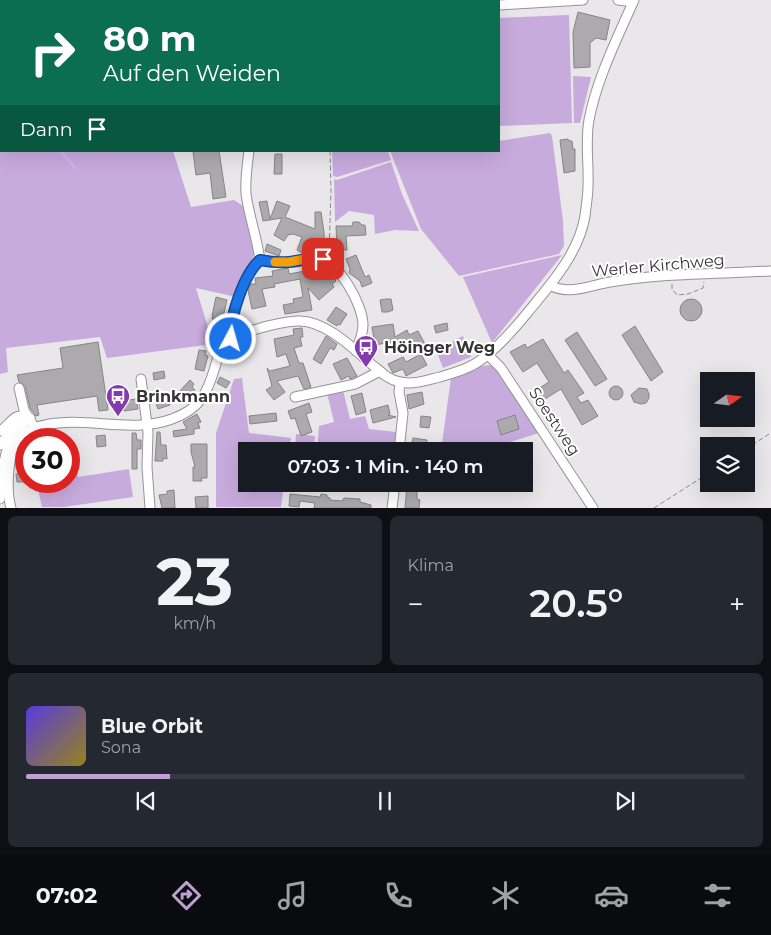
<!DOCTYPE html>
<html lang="de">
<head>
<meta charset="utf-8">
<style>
	:root { --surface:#171b24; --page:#242831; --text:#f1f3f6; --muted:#9ea1a6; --line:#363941; --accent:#bfa0d5 }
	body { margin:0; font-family:Montserrat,sans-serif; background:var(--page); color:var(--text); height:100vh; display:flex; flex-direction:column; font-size:19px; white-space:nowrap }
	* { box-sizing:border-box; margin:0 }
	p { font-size:16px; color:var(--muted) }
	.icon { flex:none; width:28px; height:28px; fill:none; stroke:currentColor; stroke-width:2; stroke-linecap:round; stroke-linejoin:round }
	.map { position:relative; height:508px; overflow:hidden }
	.side { display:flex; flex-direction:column; gap:8px; padding:8px; background:#0d0f14; flex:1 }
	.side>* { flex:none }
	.top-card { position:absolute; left:0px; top:0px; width:500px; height:152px; box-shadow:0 5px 20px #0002; background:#0b6e4f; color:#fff; overflow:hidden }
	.needle { width:32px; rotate:76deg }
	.buttons { position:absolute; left:700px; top:372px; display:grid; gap:10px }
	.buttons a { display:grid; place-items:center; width:55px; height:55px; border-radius:0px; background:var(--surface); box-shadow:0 5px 20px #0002; font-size:25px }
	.speed { position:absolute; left:15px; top:428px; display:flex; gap:10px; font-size:25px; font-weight:700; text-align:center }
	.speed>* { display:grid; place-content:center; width:65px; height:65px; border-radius:50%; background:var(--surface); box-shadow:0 5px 20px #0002; line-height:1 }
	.speed .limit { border:8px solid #d22; background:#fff; color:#111 }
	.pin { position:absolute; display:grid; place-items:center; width:42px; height:42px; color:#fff; margin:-21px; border-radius:10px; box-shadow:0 2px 8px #0006 }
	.me { position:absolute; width:55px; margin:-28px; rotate:6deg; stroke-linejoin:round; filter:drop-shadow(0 0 4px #0008) }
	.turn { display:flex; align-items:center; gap:18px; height:105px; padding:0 20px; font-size:22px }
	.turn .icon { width:65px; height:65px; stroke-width:2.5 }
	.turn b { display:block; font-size:35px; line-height:42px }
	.then { display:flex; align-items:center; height:48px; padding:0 20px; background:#0003; gap:10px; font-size:19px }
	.big { font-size:38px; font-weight:600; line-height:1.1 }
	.side .card { flex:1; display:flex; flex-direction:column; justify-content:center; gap:8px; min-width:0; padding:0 18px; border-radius:8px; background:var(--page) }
	.side .dial { align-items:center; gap:0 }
	.dial b { font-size:65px; line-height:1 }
	.song { display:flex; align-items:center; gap:15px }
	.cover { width:60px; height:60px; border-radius:8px; background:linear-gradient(135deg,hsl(250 70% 55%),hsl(50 70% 35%)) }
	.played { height:5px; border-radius:2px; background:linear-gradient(90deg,var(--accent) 20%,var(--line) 20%) }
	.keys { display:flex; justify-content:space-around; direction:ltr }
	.heat { display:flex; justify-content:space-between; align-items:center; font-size:28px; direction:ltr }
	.side .tiles { flex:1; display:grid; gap:8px; grid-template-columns:1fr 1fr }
	.card:last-child { grid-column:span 2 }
	.trip { position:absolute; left:238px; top:442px; width:295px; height:50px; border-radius:0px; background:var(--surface); box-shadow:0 5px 20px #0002; font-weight:600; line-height:50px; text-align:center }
	.menu { display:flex; height:80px; justify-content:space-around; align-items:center; background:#090b0e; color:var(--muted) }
	.menu .icon { width:35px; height:35px }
	.menu .current { color:var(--accent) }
	.menu b { font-size:22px; color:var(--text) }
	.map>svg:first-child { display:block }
	.green { fill:#c8abdd }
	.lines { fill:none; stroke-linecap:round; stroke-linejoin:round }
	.stream { stroke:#daaff9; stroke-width:2.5 }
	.building { fill:#acaaad; stroke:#868487 }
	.minor-casing { stroke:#959397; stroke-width:11 }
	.path { stroke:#8b8a8c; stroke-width:1; stroke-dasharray:5 2.5; stroke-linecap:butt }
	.minor { stroke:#fff; stroke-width:9 }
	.route-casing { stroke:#114b97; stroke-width:12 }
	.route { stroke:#1a73e8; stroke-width:9 }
	.slow { stroke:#f59e0b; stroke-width:9 }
	.labels { text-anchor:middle; stroke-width:4; stroke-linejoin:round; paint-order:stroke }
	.street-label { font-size:16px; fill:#353435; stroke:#fff }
	.poi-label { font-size:16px; font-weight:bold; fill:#353435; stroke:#fff; text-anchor:start }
</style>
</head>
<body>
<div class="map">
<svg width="771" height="508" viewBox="0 0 771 508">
	<rect width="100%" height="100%" fill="#e9e7ea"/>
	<g class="green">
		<polygon points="0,0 224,0 224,1 1,1 1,151 173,151 191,207 234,200 246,208 255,252 236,297 196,288 213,344 107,358 100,337 6,348 8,372 0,374"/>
		<polygon points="569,15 572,123 500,126 499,18"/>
		<polygon points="573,76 591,77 580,123 574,123"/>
		<polygon points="550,133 552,136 563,221 564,246 559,254 459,276 421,229 390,151 499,151 499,141"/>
		<polygon points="332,151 388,151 391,160 337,177 333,176"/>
		<polygon points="391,162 402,194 419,231 395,230 375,234 374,215 349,211 335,222 334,179 337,180"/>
		<polygon points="562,255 492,343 463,277"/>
		<polygon points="463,336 471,357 443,368 436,350"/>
		<polygon points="491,365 498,369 539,433 482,451 441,451 451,378 481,366"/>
		<polygon points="242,378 249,433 291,438 289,451 246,451 246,484 284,484 281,507 216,507 216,433 234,379"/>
		<polygon points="343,390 350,419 365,416 369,429 396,432 394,451 317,451 319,426 334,422 327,393"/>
		<polygon points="296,434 315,436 314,451 295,451"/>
		<polygon points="69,459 75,459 78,477 129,469 133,497 64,507 42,507 36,481 69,481"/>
	</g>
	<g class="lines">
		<g class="stream">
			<polyline points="0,97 1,97"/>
			<polyline points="61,151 75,168"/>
		</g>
	</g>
	<g class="building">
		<polygon points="578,12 610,20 606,40 596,38 590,43 590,67 574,68 573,32"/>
		<polygon points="568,139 569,141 572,141 573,149 575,149 575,171 564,173 560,140"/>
		<polygon points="193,151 219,151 226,197 213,199 210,173 196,175"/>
		<polygon points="275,154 282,154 282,174 274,174"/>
		<polygon points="267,201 270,219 277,201 290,206 285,217 315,229 315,212 321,212 324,232 324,252 302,253 297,250 302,237 293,234 288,235 284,241 274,235 282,218 263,221 259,202"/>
		<polygon points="353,222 359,222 362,225 365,225 366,235 346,236 347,250 337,250 336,226 352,226"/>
		<polygon points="267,244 281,250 279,256 265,251"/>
		<polygon points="356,255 365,277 369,275 372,283 362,287 360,281 349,273 350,269 346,259"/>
		<polygon points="288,268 289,274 310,270 312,279 322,270 324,272 326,270 336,281 332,284 334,287 319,300 308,288 312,310 285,314 283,305 294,303 293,299 303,297 300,279 274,284 275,287 262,289 266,306 252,309 248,290 251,284 256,284 255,278 273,276 272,271"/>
		<polygon points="216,297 227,300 221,325 223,325 220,334 211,332 215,319 212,319 213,316 212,316"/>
		<circle cx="691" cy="310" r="11"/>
		<polygon points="386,299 391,299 393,310 388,312 382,312 380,300"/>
		<polygon points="336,307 347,314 340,325 338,324 337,326 327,320"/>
		<polygon points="447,323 448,330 436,333 434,326"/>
		<polygon points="393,324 395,337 407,330 409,335 418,331 425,344 416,349 410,338 396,345 392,346 391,342 375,345 372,327"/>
		<polygon points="635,326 663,372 651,381 622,335"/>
		<polygon points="302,328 303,337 300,337 302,346 294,348 299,363 303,363 311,387 304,389 298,376 277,381 285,392 274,400 266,390 272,386 267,368 270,371 290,366 286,354 277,357 274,339 294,335 293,329"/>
		<polygon points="577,332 607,379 595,386 565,340"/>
		<polygon points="326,336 337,344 334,350 330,348 321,364 313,359"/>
		<polygon points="543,339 564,373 568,370 584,393 577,397 581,403 588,400 598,416 582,425 561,389 540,402 533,392 549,382 537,363 523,372 510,352 525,344 527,348"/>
		<polygon points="98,342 108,410 99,411 97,396 37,405 39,415 36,416 30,408 25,386 19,382 17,375 63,368 60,348"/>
		<polygon points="235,349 239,359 229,363 225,355 227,352"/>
		<polygon points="199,350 206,351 205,355 208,356 204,371 195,369"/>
		<polygon points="421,354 427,365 406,376 403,369 393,373 388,364 403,357 406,362"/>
		<polygon points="347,358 357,376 350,379 349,376 341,380 333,364"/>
		<polygon points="164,371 165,378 154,380 153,373"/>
		<polygon points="220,377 230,382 226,388 217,383"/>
		<polygon points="190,380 194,384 192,387 195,390 185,401 177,394"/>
		<circle cx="616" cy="393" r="7"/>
		<polygon points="639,388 647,389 649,394 649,398 646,403 641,404 634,402 631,395"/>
		<polygon points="422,392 424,404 409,409 407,395"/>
		<polygon points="167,393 170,405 158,409 154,397"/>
		<polygon points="362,393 366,412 356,415 351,396"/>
		<polygon points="136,399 138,409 124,411 122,401"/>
		<polygon points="309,403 312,412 306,414 312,432 301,436 295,418 291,419 288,411"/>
		<polygon points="388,405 390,414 388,415 396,417 373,423 370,410"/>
		<polygon points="276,413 277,421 250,424 249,416"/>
		<polygon points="197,414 201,422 198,423 200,428 194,429 194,434 174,437 173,431 187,429 183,422"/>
		<polygon points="515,415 519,429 501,435 497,421"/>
		<polygon points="421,416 431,417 429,428 420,427"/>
		<polygon points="157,432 160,432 161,445 166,445 167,459 163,458 163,461 155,461"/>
		<polygon points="132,433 136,433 137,440 141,440 141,449 137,449 137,469 132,469"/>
		<polygon points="105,435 106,446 97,447 96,436"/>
		<polygon points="413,438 427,440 426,451 410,451"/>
		<polygon points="191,444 207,444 207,478 201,478 202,481 193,481 193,467 195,467 191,452"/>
		<polygon points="25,473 27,482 17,482 16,474"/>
		<polygon points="412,485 417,488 417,499 420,500 419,508 405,508 407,486"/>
		<polygon points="174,490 175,508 162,508 159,495 167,494 167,491"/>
		<polygon points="290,494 320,497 321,494 327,495 327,497 330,498 330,500 342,501 344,498 360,499 360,502 371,505 371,508 314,508 315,503 300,501 299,507 289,506"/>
		<polygon points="208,496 208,508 196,508 195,497"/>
	</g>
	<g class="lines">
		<g class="minor-casing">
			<g id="minor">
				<polyline points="226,0 227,1"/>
				<polyline points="618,0 633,2"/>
				<polyline points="499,5 583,0"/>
				<path d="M249 151C247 166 245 180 246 194 249 216 257 238 260 260"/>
				<path d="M260 260C270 262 280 263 290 262 299 261 308 257 317 258 339 261 363 305 363 325 363 334 359 342 356 351"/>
				<path d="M550 285C568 296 591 285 610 282 663 273 717 274 771 271"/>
				<path d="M231 339C229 317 244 274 260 260"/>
				<polyline points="488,355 501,368 593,508"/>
				<polyline points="141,379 148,432 147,467 150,508"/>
				<polyline points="19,388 24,410 35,428"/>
				<polyline points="295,397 355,384 380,371"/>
				<path d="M0 431C12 424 13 411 30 418"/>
				<polyline points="0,445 9,433 30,418"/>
				<polyline points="399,451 403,413 399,392 400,382"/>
				<path d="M0 499C1 475 4 452 14 429"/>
				<path d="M11 508C6 490 7 447 22 434 29 428 37 427 45 425 87 416 131 434 172 419 200 409 207 394 215 367 217 361 218 354 222 348 230 333 280 322 297 321 323 319 352 347 370 363 379 370 388 380 400 382 414 385 427 380 440 377 457 372 472 368 486 356 502 343 515 328 528 312 551 284 579 253 585 216 586 206 588 196 588 186 589 164 585 142 589 120 597 78 617 39 634 0"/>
				<polyline points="392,508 395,484"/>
			</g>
		</g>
		<g class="path">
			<polyline points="330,0 331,1"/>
			<polyline points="329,253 331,190 330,151"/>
			<polyline points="672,284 672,289 677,295 688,294 703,288 704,282"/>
			<polyline points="746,449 769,434"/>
			<polyline points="654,508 709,473"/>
		</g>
		<use href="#minor" class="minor"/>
	</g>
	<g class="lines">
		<g class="route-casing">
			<path id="route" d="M231 339C229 318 244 274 260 260 270 262 279 263 289 262 301 261 311 257 323 259"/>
		</g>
		<use href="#route" class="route"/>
		<polyline class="slow" points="275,262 289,262 305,259"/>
	</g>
	<defs>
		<g id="bus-pin" transform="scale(1.25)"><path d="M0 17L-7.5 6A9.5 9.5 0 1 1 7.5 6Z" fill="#823aac" stroke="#fff"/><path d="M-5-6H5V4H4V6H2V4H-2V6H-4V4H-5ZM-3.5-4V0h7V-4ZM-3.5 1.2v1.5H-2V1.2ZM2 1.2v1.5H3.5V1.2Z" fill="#fff"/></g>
	</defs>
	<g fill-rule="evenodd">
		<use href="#bus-pin" x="366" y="347"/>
		<use href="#bus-pin" x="118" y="396"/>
	</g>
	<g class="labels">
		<g class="street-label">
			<text transform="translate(658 265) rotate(-5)" y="6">Werler Kirchweg</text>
			<text transform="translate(555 421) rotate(56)" y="6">Soestweg</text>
		</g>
		<g class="poi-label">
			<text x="384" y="353">Höinger Weg</text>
			<text x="136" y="402">Brinkmann</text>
		</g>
	</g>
</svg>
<div class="buttons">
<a><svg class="needle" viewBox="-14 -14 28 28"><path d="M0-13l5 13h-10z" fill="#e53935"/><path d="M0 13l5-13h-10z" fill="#9ea1a6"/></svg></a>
<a><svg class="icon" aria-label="layers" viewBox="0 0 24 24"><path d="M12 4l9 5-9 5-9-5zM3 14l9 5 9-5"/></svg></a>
</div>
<div class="speed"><div class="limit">30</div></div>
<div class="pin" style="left:323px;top:259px;background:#d93025"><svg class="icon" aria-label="arrive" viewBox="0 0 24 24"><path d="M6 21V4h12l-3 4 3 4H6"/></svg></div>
<svg class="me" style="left:231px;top:339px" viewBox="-20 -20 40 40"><circle r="17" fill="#1a73e8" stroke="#fff" stroke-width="3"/><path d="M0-11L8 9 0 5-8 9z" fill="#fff"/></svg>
<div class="trip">07:03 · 1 Min. · 140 m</div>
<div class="top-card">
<div class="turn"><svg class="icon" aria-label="right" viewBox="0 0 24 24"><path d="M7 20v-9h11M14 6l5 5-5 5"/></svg><div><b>80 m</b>Auf den Weiden</div></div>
<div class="then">Dann<svg class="icon" aria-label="arrive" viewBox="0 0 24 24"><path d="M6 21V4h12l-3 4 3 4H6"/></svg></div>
</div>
</div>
<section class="side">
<div class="tiles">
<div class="card dial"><b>23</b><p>km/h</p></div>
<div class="card"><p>Klima</p>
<div class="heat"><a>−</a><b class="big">20.5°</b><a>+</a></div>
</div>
<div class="card">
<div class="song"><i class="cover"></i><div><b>Blue Orbit</b><p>Sona</p></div></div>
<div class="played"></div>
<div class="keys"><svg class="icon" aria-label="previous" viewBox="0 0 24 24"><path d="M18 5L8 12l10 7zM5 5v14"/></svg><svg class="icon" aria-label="pause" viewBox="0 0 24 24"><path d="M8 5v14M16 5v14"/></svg><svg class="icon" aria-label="next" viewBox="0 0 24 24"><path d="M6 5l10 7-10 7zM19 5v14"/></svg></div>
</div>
</div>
</section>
<nav class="menu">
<b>07:02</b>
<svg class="icon current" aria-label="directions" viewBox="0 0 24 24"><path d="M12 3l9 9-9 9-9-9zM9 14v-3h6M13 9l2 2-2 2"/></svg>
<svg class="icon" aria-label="music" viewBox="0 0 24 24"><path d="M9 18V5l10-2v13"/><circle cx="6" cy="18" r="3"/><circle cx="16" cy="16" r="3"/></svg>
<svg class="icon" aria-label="phone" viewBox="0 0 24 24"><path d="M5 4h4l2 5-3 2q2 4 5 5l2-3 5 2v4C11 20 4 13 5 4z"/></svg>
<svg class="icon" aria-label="climate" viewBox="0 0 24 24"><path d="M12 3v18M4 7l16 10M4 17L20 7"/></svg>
<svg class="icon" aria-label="car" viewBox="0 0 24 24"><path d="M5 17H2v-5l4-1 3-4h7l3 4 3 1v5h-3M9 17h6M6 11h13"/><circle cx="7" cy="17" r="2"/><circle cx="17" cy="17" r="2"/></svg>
<svg class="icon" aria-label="filters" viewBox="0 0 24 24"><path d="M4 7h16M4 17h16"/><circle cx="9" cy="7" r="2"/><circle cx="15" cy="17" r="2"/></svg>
</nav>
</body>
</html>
